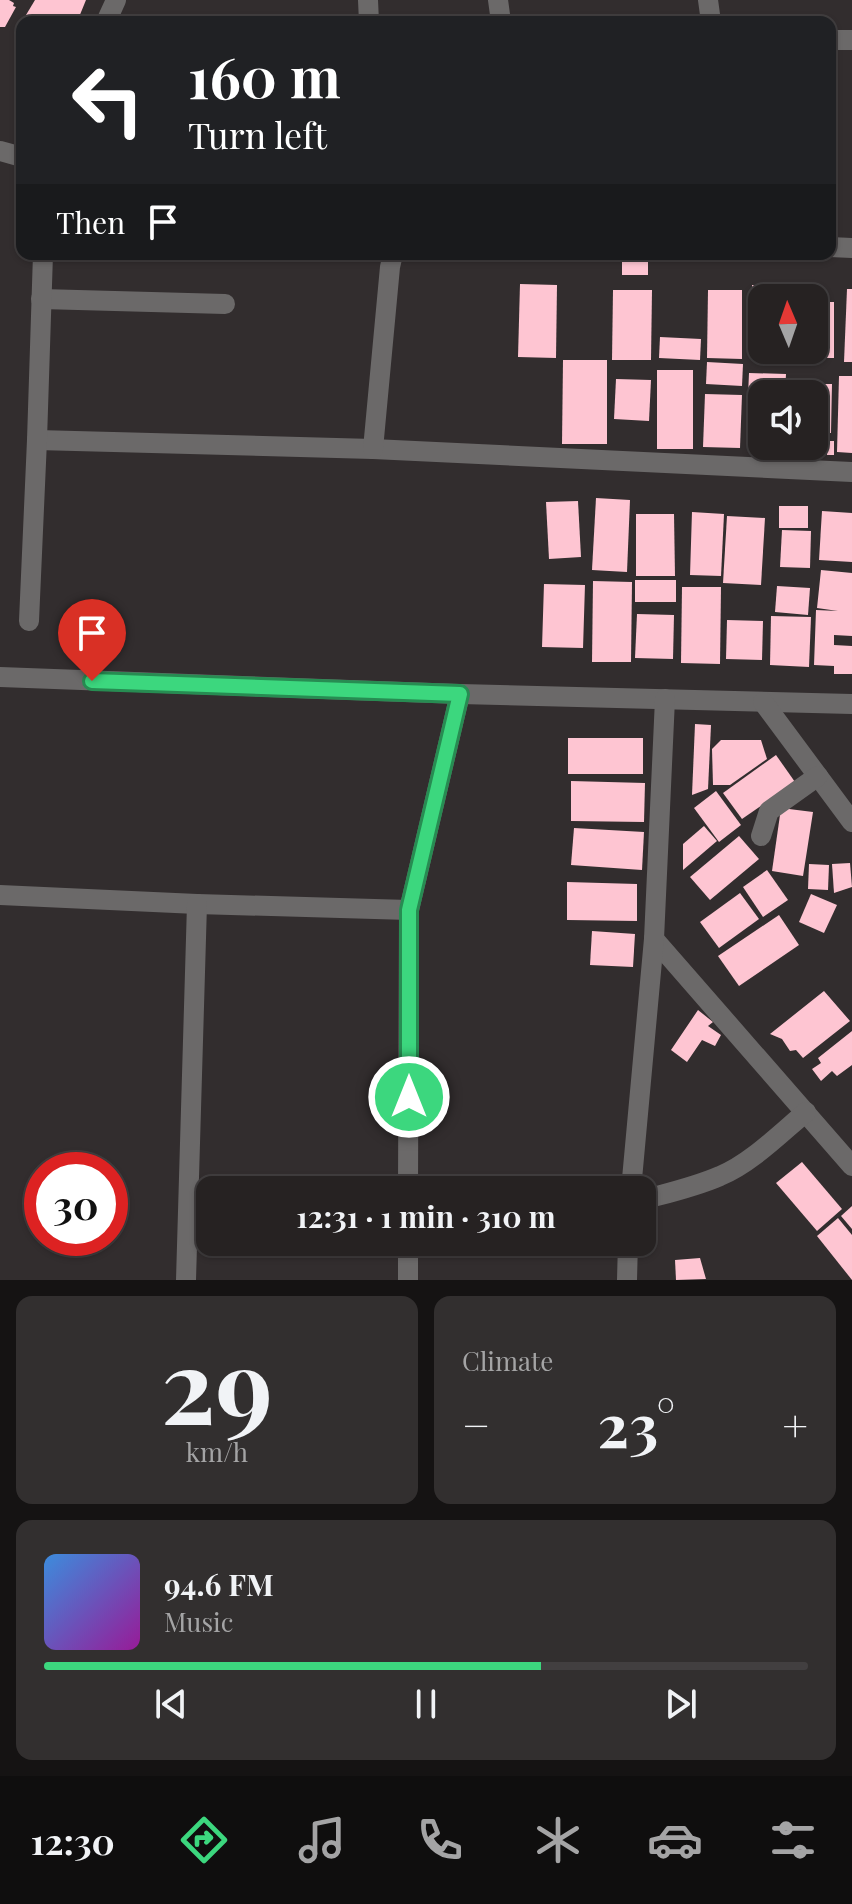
<!DOCTYPE html>
<html lang="en">
<head>
<meta charset="utf-8">
<style>
	:root { --surface:#262222; --page:#322f2f; --text:#f1f3f6; --muted:#a4a4a5; --line:#423f40; --accent:#3cd77e }
	body { margin:0; font-family:"Playfair Display",serif; background:var(--page); color:var(--text); height:100vh; display:flex; flex-direction:column; font-size:30px; white-space:nowrap }
	* { box-sizing:border-box; margin:0 }
	p { font-size:26px; color:var(--muted) }
	.icon { flex:none; width:44px; height:44px; fill:none; stroke:currentColor; stroke-width:2; stroke-linecap:round; stroke-linejoin:round }
	.map { position:relative; height:1280px; overflow:hidden }
	.details { display:flex; flex-direction:column; gap:16px; padding:16px; background:#151313; flex:1 }
	.details>* { flex:none }
	.guide { position:absolute; left:16px; top:16px; width:820px; height:244px; border-radius:16px; box-shadow:0 2px 6px #0004,0 0 0 2px var(--line); background:#202124; color:#fff; overflow:hidden }
	.needle { width:52px; rotate:358deg }
	.controls { position:absolute; left:748px; top:284px; display:grid; gap:16px }
	.controls a { display:grid; place-items:center; width:80px; height:80px; border-radius:16px; background:var(--surface); box-shadow:0 2px 6px #0004,0 0 0 2px var(--line); font-size:40px }
	.speed { position:absolute; left:24px; top:1152px; display:flex; gap:16px; font-size:40px; font-weight:700; text-align:center }
	.speed>* { display:grid; place-content:center; width:104px; height:104px; border-radius:50%; background:var(--surface); box-shadow:0 2px 6px #0004,0 0 0 2px var(--line); line-height:1 }
	.speed .limit { border:12px solid #d22; background:#fff; color:#111 }
	.pin { position:absolute; display:grid; place-items:center; width:68px; height:68px; color:#fff; margin:-82px -34px; border-radius:50% 50% 50% 0; rotate:-45deg; box-shadow:0 0 8px #0007 }
	.pin .icon { rotate:45deg }
	.me { position:absolute; width:88px; margin:-44px; rotate:0deg; stroke-linejoin:round; filter:drop-shadow(0 0 6px #0008) }
	.turn { display:flex; align-items:center; gap:28px; height:168px; padding:0 40px; font-size:36px }
	.turn .icon { width:104px; height:104px; stroke-width:2.5 }
	.turn b { display:block; font-size:56px; line-height:68px }
	.then { display:flex; align-items:center; height:76px; padding:0 40px; background:#0003; gap:16px; font-size:30px }
	.big { font-size:60px; font-weight:700; line-height:1.1 }
	.details .card { flex:1; display:flex; flex-direction:column; justify-content:center; gap:12px; min-width:0; padding:0 28px; border-radius:16px; background:var(--page) }
	.details .dial { align-items:center; gap:0 }
	.dial b { font-size:104px; line-height:1 }
	.song { display:flex; align-items:center; gap:24px }
	.cover { width:96px; height:96px; border-radius:12px; background:linear-gradient(135deg,hsl(210 70% 55%),hsl(300 70% 35%)) }
	.played { height:8px; border-radius:4px; background:linear-gradient(90deg,var(--accent) 65%,var(--line) 65%) }
	.keys { display:flex; justify-content:space-around; direction:ltr }
	.heat { display:flex; justify-content:space-between; align-items:center; font-size:44px; direction:ltr }
	.details .tiles { flex:1; display:grid; gap:16px; grid-template-columns:1fr 1fr }
	.card:last-child { grid-column:span 2 }
	.trip { position:absolute; left:196px; top:1176px; width:460px; height:80px; border-radius:16px; background:var(--surface); box-shadow:0 2px 6px #0004,0 0 0 2px var(--line); font-weight:700; line-height:80px; text-align:center }
	.tabs { display:flex; height:128px; justify-content:space-around; align-items:center; background:#0f0e0e; color:var(--muted) }
	.tabs .icon { width:56px; height:56px }
	.tabs .on { color:var(--accent) }
	.tabs b { font-size:36px; color:var(--text) }
	.map>svg:first-child { display:block }
	.building { fill:#fec5d2 }
	.lines { fill:none; stroke-linecap:round; stroke-linejoin:round }
	.minor { stroke:#6b6969; stroke-width:20 }
	.route-casing { stroke:#278c52; stroke-width:20 }
	.route { stroke:#3cd77e; stroke-width:14 }
</style>
</head>
<body>
<div class="map">
<svg width="852" height="1280" viewBox="0 0 852 1280">
	<rect width="100%" height="100%" fill="#322d2e"/>
	<g class="building">
		<polygon points="0,0 9,0 14,3 13,6 16,7 5,27 0,27"/>
		<polygon points="35,0 86,0 77,22 37,22 26,15"/>
		<polygon points="648,256 648,275 622,275 622,257"/>
		<polygon points="520,284 557,285 556,358 518,357"/>
		<polygon points="752,285 788,285 788,298 762,298 762,350 787,350 787,359 752,359"/>
		<polygon points="847,289 852,289 852,362 844,362"/>
		<polygon points="613,290 652,290 651,360 612,360"/>
		<polygon points="708,290 742,290 742,359 707,358"/>
		<polygon points="814,302 834,302 834,358 798,358 798,350 814,350"/>
		<polygon points="660,337 701,339 700,360 659,358"/>
		<polygon points="563,360 607,360 607,444 562,444"/>
		<polygon points="707,362 743,364 742,386 706,384"/>
		<rect x="657" y="370" width="36" height="79"/>
		<polygon points="749,373 786,374 785,394 762,394 762,444 746,443"/>
		<polygon points="839,376 852,376 852,453 837,452"/>
		<polygon points="616,379 651,380 649,421 614,419"/>
		<polygon points="793,384 832,384 831,433 814,433 814,394 793,394"/>
		<polygon points="705,394 742,395 740,448 703,447"/>
		<rect x="827" y="441" width="7" height="14"/>
		<polygon points="596,498 630,500 627,572 592,570"/>
		<polygon points="578,501 581,557 549,559 546,502"/>
		<rect x="779" y="506" width="29" height="22"/>
		<polygon points="822,511 852,513 852,562 819,560"/>
		<polygon points="692,512 724,514 721,576 690,575"/>
		<polygon points="636,514 674,514 675,576 636,576"/>
		<polygon points="727,516 765,518 761,585 723,583"/>
		<polygon points="782,530 811,531 810,568 780,567"/>
		<polygon points="821,570 852,573 852,636 834,635 834,645 852,646 852,674 834,674 834,666 814,665 816,610 838,611 817,608"/>
		<rect x="635" y="580" width="41" height="22"/>
		<polygon points="593,581 632,582 631,662 592,662"/>
		<polygon points="544,584 585,585 583,648 542,647"/>
		<polygon points="777,586 810,588 808,615 775,612"/>
		<polygon points="682,587 721,587 720,664 681,663"/>
		<polygon points="637,614 674,615 673,659 635,658"/>
		<polygon points="771,616 811,617 809,667 770,665"/>
		<polygon points="727,620 763,621 762,660 726,659"/>
		<polygon points="695,724 711,725 708,789 692,795"/>
		<rect x="568" y="738" width="75" height="36"/>
		<polygon points="721,740 761,740 767,759 730,785 713,785 712,749"/>
		<polygon points="776,755 795,782 742,819 723,793"/>
		<polygon points="571,781 645,783 644,822 571,821"/>
		<polygon points="716,791 741,825 719,842 694,808"/>
		<polygon points="781,808 813,812 803,876 772,871"/>
		<polygon points="704,826 717,841 683,870 683,844"/>
		<polygon points="574,828 644,832 642,870 571,865"/>
		<polygon points="739,836 759,859 710,900 690,877"/>
		<polygon points="850,863 852,887 834,893 832,864"/>
		<polygon points="809,864 829,865 828,890 808,889"/>
		<polygon points="767,870 788,900 763,917 743,887"/>
		<polygon points="567,882 637,884 637,921 567,920"/>
		<polygon points="740,893 759,919 719,948 700,922"/>
		<polygon points="811,894 837,905 824,933 799,922"/>
		<polygon points="779,915 799,945 739,986 718,956"/>
		<polygon points="592,931 635,934 633,967 590,965"/>
		<polygon points="824,991 850,1021 803,1058 796,1050 790,1051 782,1039 770,1034"/>
		<polygon points="698,1010 713,1022 708,1026 721,1035 715,1046 702,1040 687,1062 671,1050"/>
		<polygon points="852,1031 852,1065 837,1076 832,1071 821,1081 812,1069 821,1063 818,1058"/>
		<polygon points="802,1162 842,1209 817,1231 776,1183"/>
		<polygon points="571,1174 613,1175 612,1190 561,1190 561,1188 573,1186"/>
		<polygon points="852,1206 852,1229 841,1216"/>
		<polygon points="838,1218 852,1235 852,1280 817,1236"/>
		<polygon points="700,1258 706,1279 676,1280 675,1260"/>
	</g>
	<g class="lines">
		<g class="minor">
			<polyline points="368,0 369,22"/>
			<polyline points="498,0 501,22"/>
			<polyline points="708,0 711,22"/>
			<polyline points="106,22 116,0"/>
			<polyline points="830,40 852,40"/>
			<polyline points="0,151 22,157"/>
			<polyline points="830,247 852,248"/>
			<polyline points="41,299 225,304"/>
			<polyline points="37,440 373,449 852,472"/>
			<polyline points="373,449 390,267 393,254"/>
			<polyline points="29,621 37,440 43,254"/>
			<polyline points="0,677 460,694 852,704"/>
			<polyline points="763,702 852,822"/>
			<polyline points="761,836 769,811 818,776"/>
			<polyline points="0,895 197,904 409,910"/>
			<polyline points="654,939 852,1166"/>
			<polyline points="408,1190 409,910 460,694"/>
			<polyline points="631,1190 654,939 665,699"/>
			<path d="M642 1200C668 1193 695 1187 720 1176 750 1164 781 1133 806 1112"/>
			<polyline points="186,1280 197,904"/>
			<polyline points="408,1280 408,1242"/>
			<polyline points="627,1280 628,1242"/>
		</g>
	</g>
	<g class="lines">
		<g class="route-casing">
			<polyline id="route" points="92,681 460,694 409,910 409,1097"/>
		</g>
		<use href="#route" class="route"/>
	</g>
</svg>
<div class="controls">
<a><svg class="needle" viewBox="-14 -14 28 28"><path d="M0-13l5 13h-10z" fill="#e53935"/><path d="M0 13l5-13h-10z" fill="#a4a4a5"/></svg></a>
<a><svg class="icon" aria-label="sound" viewBox="0 0 24 24"><path d="M4 9h4l5-4v14l-5-4H4zM17 9q2 3 0 6"/></svg></a>
</div>
<div class="speed"><div class="limit">30</div></div>
<div class="pin" style="left:92px;top:681px;background:#d93025"><svg class="icon" aria-label="arrive" viewBox="0 0 24 24"><path d="M6 21V4h12l-3 4 3 4H6"/></svg></div>
<svg class="me" style="left:409px;top:1097px" viewBox="-20 -20 40 40"><circle r="17" fill="#3cd77e" stroke="#fff" stroke-width="3"/><path d="M0-11L8 9 0 5-8 9z" fill="#fff"/></svg>
<div class="trip">12:31 · 1 min · 310 m</div>
<div class="guide">
<div class="turn"><svg class="icon" aria-label="left" viewBox="0 0 24 24"><path d="M17 20v-9H6M10 6l-5 5 5 5"/></svg><div><b>160 m</b>Turn left</div></div>
<div class="then">Then<svg class="icon" aria-label="arrive" viewBox="0 0 24 24"><path d="M6 21V4h12l-3 4 3 4H6"/></svg></div>
</div>
</div>
<section class="details">
<div class="tiles">
<div class="card dial"><b>29</b><p>km/h</p></div>
<div class="card"><p>Climate</p>
<div class="heat"><a>−</a><b class="big">23°</b><a>+</a></div>
</div>
<div class="card">
<div class="song"><i class="cover"></i><div><b>94.6 FM</b><p>Music</p></div></div>
<div class="played"></div>
<div class="keys"><svg class="icon" aria-label="previous" viewBox="0 0 24 24"><path d="M18 5L8 12l10 7zM5 5v14"/></svg><svg class="icon" aria-label="pause" viewBox="0 0 24 24"><path d="M8 5v14M16 5v14"/></svg><svg class="icon" aria-label="next" viewBox="0 0 24 24"><path d="M6 5l10 7-10 7zM19 5v14"/></svg></div>
</div>
</div>
</section>
<nav class="tabs">
<b>12:30</b>
<svg class="icon on" aria-label="directions" viewBox="0 0 24 24"><path d="M12 3l9 9-9 9-9-9zM9 14v-3h6M13 9l2 2-2 2"/></svg>
<svg class="icon" aria-label="music" viewBox="0 0 24 24"><path d="M9 18V5l10-2v13"/><circle cx="6" cy="18" r="3"/><circle cx="16" cy="16" r="3"/></svg>
<svg class="icon" aria-label="phone" viewBox="0 0 24 24"><path d="M5 4h4l2 5-3 2q2 4 5 5l2-3 5 2v4C11 20 4 13 5 4z"/></svg>
<svg class="icon" aria-label="climate" viewBox="0 0 24 24"><path d="M12 3v18M4 7l16 10M4 17L20 7"/></svg>
<svg class="icon" aria-label="car" viewBox="0 0 24 24"><path d="M5 17H2v-5l4-1 3-4h7l3 4 3 1v5h-3M9 17h6M6 11h13"/><circle cx="7" cy="17" r="2"/><circle cx="17" cy="17" r="2"/></svg>
<svg class="icon" aria-label="filters" viewBox="0 0 24 24"><path d="M4 7h16M4 17h16"/><circle cx="9" cy="7" r="2"/><circle cx="15" cy="17" r="2"/></svg>
</nav>
</body>
</html>
